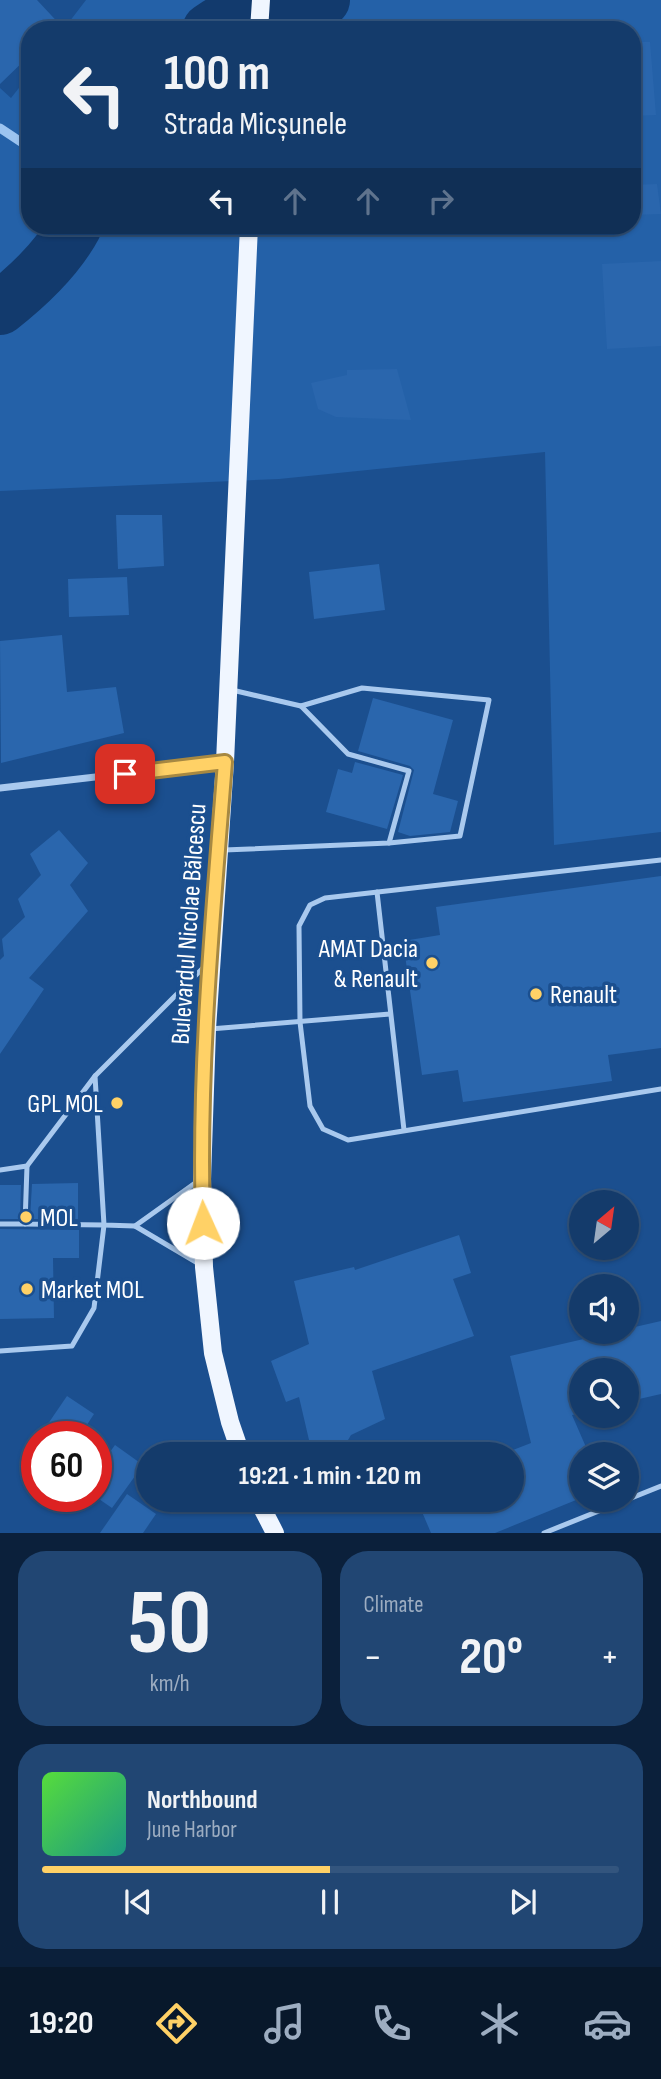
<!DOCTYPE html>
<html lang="en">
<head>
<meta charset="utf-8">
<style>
	:root { --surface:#143b6b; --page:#214673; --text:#f1f3f6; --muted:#9dadc1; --line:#33557e; --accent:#ffd166 }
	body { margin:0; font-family:"Sofia Sans Condensed",sans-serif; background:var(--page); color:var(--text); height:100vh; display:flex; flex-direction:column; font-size:26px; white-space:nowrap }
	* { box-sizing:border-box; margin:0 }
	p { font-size:23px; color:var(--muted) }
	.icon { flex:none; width:38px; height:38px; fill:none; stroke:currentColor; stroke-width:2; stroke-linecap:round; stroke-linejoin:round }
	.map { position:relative; height:1533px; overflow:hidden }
	.details { display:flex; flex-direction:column; gap:18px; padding:18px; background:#0b203b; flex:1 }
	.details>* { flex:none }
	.banner { position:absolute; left:21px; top:21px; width:620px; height:214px; border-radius:28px; box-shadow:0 2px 5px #0004,0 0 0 2px var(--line); background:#143b6b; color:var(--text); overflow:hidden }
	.needle { width:46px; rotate:29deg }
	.tools { position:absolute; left:569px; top:1190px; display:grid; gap:14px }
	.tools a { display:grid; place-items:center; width:70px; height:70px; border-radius:50%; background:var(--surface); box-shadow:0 2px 5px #0004,0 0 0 2px var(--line); font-size:35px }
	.speed { position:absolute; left:21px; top:1421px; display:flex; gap:14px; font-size:35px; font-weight:700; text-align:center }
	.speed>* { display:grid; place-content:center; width:91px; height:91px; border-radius:50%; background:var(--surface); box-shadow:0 2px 5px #0004,0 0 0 2px var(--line); line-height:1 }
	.speed .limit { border:10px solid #d22; background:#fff; color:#111 }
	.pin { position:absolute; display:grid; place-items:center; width:60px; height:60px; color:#fff; margin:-30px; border-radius:14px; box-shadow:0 4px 10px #0006 }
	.me { position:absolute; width:77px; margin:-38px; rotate:358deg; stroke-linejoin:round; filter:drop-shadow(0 0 5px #0008) }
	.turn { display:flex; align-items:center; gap:24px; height:147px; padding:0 28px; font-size:32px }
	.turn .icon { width:91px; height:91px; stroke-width:2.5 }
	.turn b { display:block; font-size:49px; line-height:60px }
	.lanes { display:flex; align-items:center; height:66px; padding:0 28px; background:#0003; justify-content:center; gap:35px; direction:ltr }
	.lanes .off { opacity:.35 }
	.big { font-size:52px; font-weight:700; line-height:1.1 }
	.details .card { flex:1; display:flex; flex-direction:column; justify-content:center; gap:10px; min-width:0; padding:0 24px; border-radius:28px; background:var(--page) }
	.details .dial { align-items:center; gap:0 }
	.dial b { font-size:91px; line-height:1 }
	.song { display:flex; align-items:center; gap:21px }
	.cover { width:84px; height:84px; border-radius:10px; background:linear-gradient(135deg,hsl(110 70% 55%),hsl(170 70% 35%)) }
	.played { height:7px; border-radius:4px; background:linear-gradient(90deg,var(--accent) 50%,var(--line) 50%) }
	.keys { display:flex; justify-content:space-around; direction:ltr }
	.heat { display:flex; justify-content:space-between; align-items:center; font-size:38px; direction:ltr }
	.details .tiles { flex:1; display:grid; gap:18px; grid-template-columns:1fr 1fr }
	.card:last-child { grid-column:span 2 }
	.trip { position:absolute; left:136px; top:1442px; width:388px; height:70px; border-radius:35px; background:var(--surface); box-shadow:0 2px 5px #0004,0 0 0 2px var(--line); font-weight:700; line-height:70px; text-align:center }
	.tab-bar { display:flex; height:112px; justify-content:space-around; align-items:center; background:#08182b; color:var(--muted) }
	.tab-bar .icon { width:49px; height:49px }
	.tab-bar .selected { color:var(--accent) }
	.tab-bar b { font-size:32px; color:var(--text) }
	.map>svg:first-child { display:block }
	.green { fill:#2461a8 }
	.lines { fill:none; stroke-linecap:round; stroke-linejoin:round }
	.stream { stroke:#9cc4f0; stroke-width:9 }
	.river { stroke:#123a6d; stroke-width:54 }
	.building { fill:#2a66ad }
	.lane { stroke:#a9c9ee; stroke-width:5 }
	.street { stroke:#a9c9ee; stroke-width:7 }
	.primary { stroke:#f0f6ff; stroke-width:18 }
	.route-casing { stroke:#a68842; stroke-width:18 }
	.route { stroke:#ffd166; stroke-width:12 }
	.poi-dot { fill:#ffd166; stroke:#1b4f8f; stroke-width:2.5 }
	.labels { text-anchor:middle; stroke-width:7; stroke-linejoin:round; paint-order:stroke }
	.street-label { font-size:26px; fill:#fff; stroke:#1b4f8f }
	.poi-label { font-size:26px; fill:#fff; stroke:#1b4f8f; text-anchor:start }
</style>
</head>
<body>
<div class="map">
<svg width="661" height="1533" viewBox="0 0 661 1533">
	<rect width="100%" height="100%" fill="#1b4f8f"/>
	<polygon class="green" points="86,0 661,0 661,832 554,845 545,452 279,479 0,491 0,88 11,98 30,74 30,226 632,226 632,30 63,30"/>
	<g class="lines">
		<polyline class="stream" points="0,128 30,148"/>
		<g class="river">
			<polyline points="209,30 218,24 323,0"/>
			<path d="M0 308C28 286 58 258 75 226"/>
		</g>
	</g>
	<g class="building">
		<polygon points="0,0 37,0 65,30 30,30 30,55 0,84"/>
		<polygon points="632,42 650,42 656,115 632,116"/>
		<polygon points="657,184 661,214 632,215 632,185"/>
		<polygon points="661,261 661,346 607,349 602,264"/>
		<polygon points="397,369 411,420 336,417 318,409 311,383 347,375 347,370"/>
		<polygon points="116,515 162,515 164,566 118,569"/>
		<polygon points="379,564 385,610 314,619 309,572"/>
		<polygon points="127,577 129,615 69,617 68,579"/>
		<polygon points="62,635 67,692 116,687 124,733 1,763 0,641"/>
		<polygon points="373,698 453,720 433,794 458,801 450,832 410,836 398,832 414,770 410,766 358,751"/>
		<polygon points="355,762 403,775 387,829 326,812 338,769 352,773"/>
		<polygon points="59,830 88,863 70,885 88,911 29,978 44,989 0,1054 0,960 4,956 2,939 25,917 18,899 41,875 30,854"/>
		<polygon points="661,876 661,1048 608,1055 612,1081 463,1102 458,1070 422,1075 403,941 440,935 436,907"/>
		<polygon points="78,1183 78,1219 30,1219 32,1184"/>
		<polygon points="0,1185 21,1185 20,1219 0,1219"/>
		<polygon points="0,1229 79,1230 79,1258 53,1258 54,1318 0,1319"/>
		<polygon points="459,1235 471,1273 453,1279 474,1336 372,1371 385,1419 351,1435 345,1445 309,1440 299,1397 286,1402 271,1361 309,1344 294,1281 354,1267 355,1270"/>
		<polygon points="661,1321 661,1394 626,1402 626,1370 581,1370 581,1413 572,1415 589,1454 581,1454 581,1498 495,1533 431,1533 417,1500 513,1500 513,1450 531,1443 510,1356 614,1332 626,1332 626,1329"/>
		<polygon points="67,1396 94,1414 79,1437 39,1437"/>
		<polygon points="115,1445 143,1465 112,1508 96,1497 96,1471"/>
		<polygon points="127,1494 156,1514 143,1533 100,1533"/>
	</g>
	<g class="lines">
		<g class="lane">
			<polyline points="301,706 362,688 489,700 460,836 389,843"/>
			<polyline points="224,850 389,843 409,771 348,754 301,706 232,690"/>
			<polyline points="661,860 325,898 310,905 299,926 300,1022 310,1106 323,1129 348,1140 661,1089"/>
			<polyline points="377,892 404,1130"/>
			<polyline points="210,1029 390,1014"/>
			<polyline points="0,1170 27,1166 95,1076"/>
			<polyline points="198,1181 135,1226 104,1225 95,1076 206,965"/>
			<polyline points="0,1224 25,1224"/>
			<polyline points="135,1226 201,1265"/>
			<polyline points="0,1351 72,1346 94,1308 104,1225 25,1224 27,1166"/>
			<polyline points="544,1533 661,1486"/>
		</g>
		<polyline class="street" points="0,788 225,762"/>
		<g class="primary">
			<polyline points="259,30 261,0"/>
			<polyline points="241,1454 230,1422 213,1353 204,1267 202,1179 207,1029 225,762 249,226"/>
			<polyline points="258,1500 275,1533"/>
		</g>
	</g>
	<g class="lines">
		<g class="route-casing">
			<path id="route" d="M125 774 225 762C213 915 198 1070 203 1223"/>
		</g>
		<use href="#route" class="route"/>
	</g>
	<g class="poi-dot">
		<circle cx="432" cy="963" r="7"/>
		<circle cx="536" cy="994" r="7"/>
		<circle cx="117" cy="1103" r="7"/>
		<circle cx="26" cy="1217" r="7"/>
		<circle cx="27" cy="1289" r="7"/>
	</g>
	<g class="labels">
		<g class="street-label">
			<text transform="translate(188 924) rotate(-86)" y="9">Bulevardul Nicolae Bălcescu</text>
		</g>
		<g class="poi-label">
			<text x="418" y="957" text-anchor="end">AMAT Dacia<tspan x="418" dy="30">&amp; Renault</tspan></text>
			<text x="550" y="1003">Renault</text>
			<text x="103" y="1112" text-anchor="end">GPL MOL</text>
			<text x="40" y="1226">MOL</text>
			<text x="41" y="1298">Market MOL</text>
		</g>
	</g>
</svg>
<div class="tools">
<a><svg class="needle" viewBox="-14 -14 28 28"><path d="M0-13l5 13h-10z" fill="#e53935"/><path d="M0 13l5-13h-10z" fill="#9dadc1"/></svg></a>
<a><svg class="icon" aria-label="sound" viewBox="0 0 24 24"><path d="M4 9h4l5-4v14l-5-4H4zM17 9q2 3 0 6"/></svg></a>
<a><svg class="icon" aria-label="search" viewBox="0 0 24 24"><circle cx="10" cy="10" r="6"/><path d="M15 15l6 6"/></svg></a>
<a><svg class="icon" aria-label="layers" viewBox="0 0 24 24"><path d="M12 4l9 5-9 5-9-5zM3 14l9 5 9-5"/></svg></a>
</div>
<div class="speed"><div class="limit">60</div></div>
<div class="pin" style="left:125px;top:774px;background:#d93025"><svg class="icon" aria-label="arrive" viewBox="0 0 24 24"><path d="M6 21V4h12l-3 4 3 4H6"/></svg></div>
<svg class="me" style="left:203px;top:1223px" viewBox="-20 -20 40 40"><circle r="19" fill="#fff"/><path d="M0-13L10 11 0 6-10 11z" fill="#ffd166"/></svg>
<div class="trip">19:21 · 1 min · 120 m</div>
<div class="banner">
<div class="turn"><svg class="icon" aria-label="left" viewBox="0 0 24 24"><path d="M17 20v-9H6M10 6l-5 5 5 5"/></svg><div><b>100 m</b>Strada Micșunele</div></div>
<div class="lanes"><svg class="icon" aria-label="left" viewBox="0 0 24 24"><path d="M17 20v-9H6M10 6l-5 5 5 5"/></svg><svg class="icon off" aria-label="ahead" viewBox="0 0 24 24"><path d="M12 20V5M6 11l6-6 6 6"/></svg><svg class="icon off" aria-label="ahead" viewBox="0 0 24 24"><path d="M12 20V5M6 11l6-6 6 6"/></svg><svg class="icon off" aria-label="right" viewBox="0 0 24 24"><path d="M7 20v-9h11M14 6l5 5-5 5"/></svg></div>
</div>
</div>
<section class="details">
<div class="tiles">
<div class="card dial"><b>50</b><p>km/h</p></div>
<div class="card"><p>Climate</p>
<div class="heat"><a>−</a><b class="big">20°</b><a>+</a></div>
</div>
<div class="card">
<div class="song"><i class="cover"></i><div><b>Northbound</b><p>June Harbor</p></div></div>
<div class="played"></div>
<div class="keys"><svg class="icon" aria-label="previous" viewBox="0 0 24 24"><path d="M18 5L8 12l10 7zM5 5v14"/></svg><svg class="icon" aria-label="pause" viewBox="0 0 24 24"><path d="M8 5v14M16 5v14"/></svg><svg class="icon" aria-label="next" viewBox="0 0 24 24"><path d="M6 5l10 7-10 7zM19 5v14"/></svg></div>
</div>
</div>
</section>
<nav class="tab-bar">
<b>19:20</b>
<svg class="icon selected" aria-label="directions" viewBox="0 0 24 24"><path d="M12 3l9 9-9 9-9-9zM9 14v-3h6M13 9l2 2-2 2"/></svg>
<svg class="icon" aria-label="music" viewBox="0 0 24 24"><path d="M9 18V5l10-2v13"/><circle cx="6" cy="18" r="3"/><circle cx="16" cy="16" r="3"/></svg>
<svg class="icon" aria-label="phone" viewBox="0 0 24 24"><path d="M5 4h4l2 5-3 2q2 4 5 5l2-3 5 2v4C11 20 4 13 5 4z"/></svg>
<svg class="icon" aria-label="climate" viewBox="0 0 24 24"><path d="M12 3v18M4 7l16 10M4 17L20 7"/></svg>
<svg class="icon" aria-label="car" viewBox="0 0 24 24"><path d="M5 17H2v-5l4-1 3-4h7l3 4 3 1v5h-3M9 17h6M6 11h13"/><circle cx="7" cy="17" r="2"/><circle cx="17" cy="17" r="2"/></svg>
</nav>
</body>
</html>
